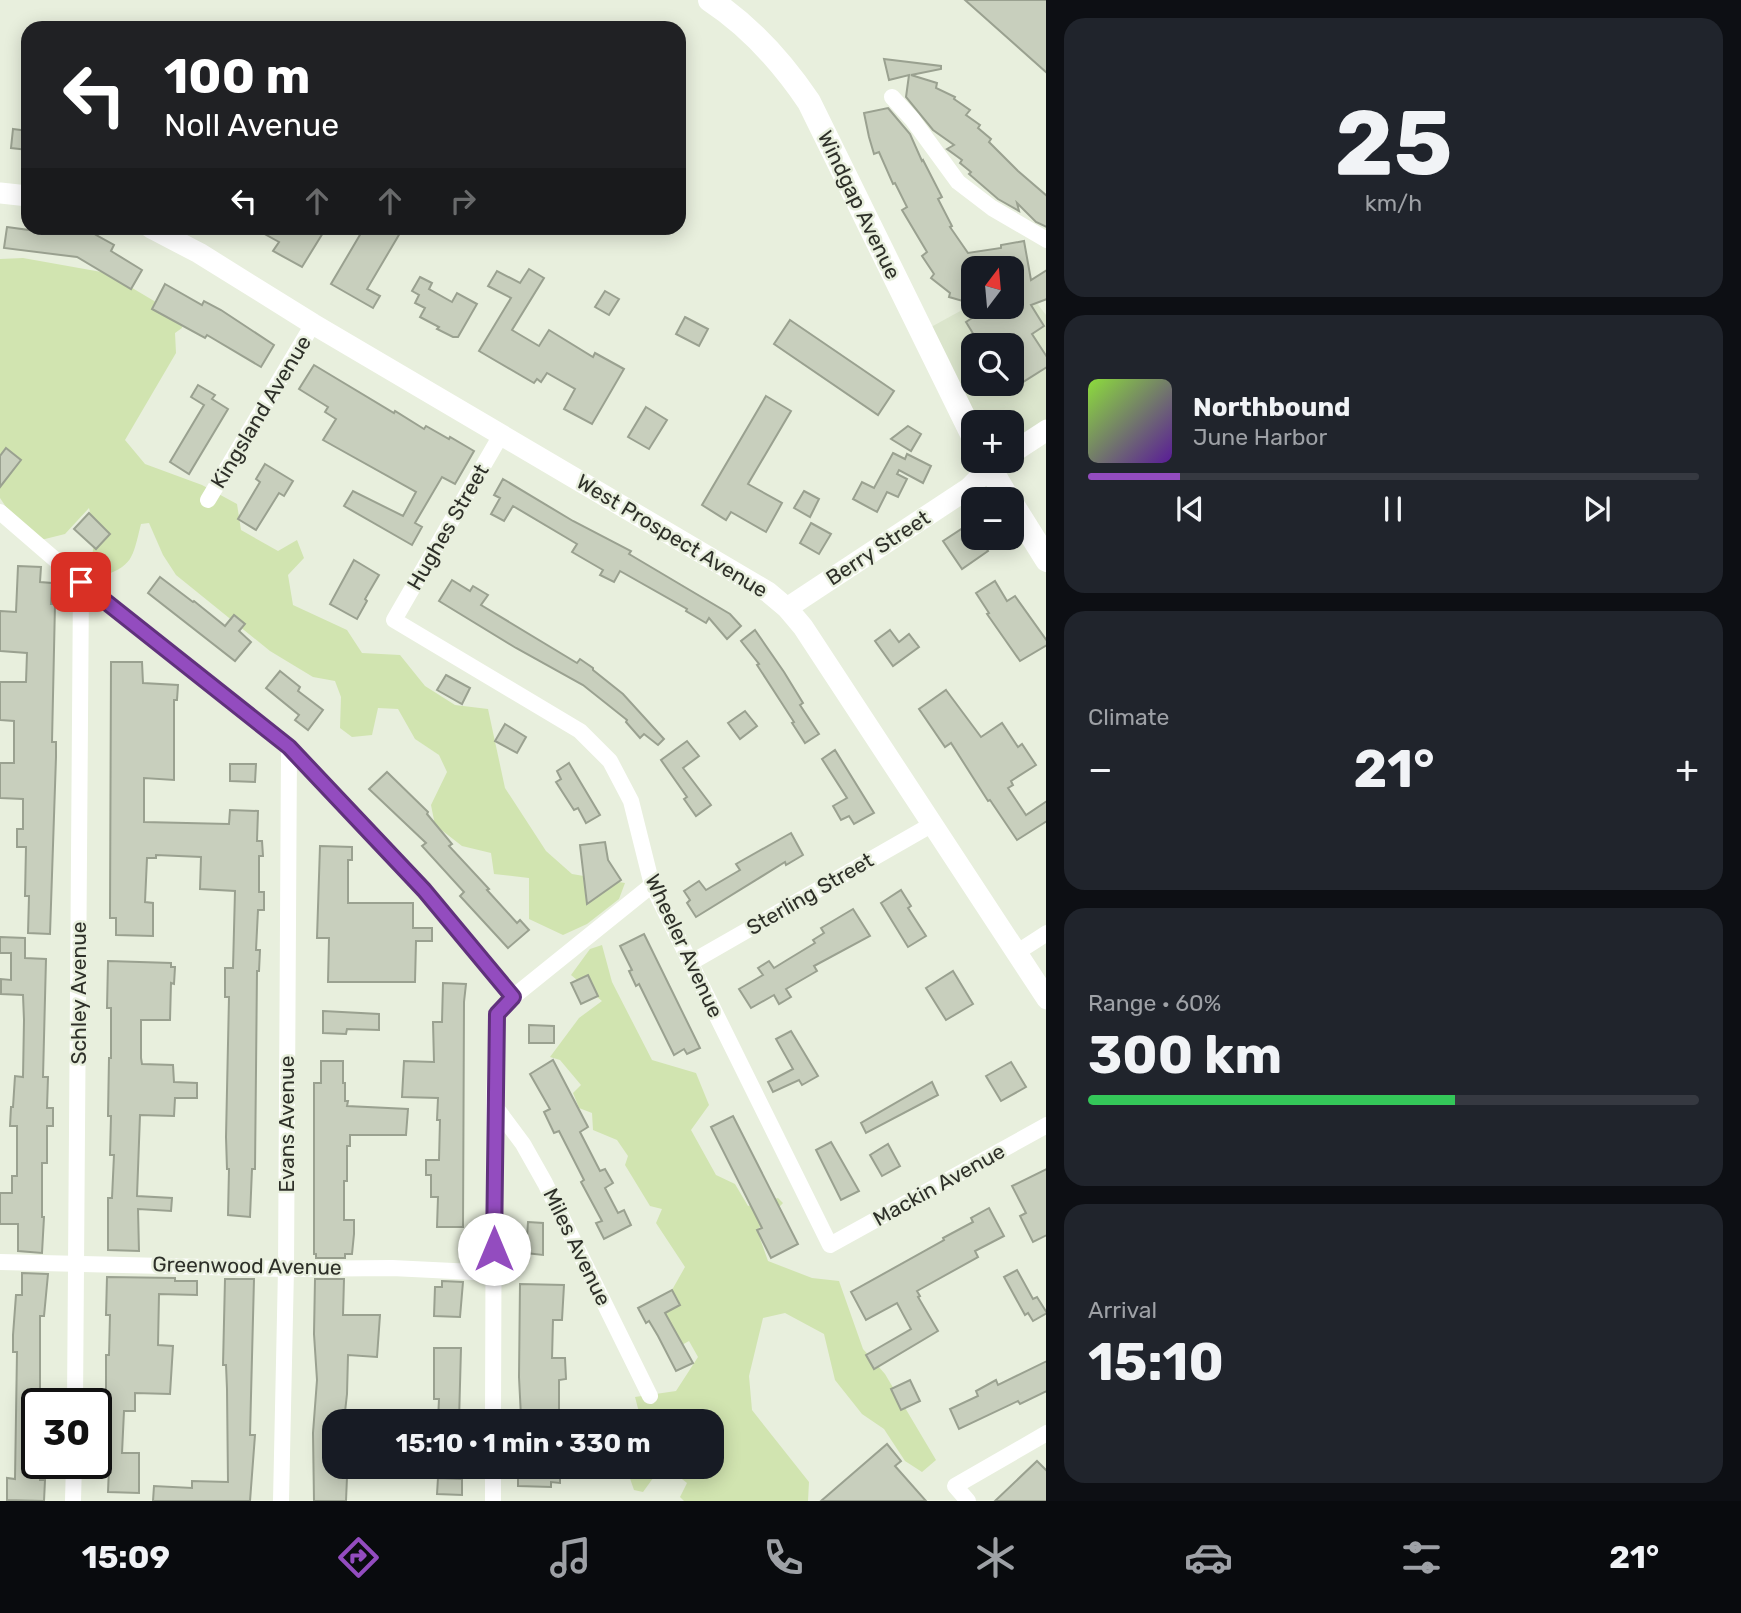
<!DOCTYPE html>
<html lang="en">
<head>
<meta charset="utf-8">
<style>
	:root { --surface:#171b24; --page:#20242c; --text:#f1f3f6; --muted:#9ea1a6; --line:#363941; --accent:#934cbf }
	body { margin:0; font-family:Rubik,sans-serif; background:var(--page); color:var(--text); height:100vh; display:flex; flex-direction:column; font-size:26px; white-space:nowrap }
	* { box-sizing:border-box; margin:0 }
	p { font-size:23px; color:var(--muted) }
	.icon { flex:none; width:38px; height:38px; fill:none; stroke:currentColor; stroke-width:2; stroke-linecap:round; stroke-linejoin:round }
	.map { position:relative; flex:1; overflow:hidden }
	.sheet { display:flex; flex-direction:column; gap:18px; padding:18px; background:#0d0f14; width:695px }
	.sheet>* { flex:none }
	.banner { position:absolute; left:21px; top:21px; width:665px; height:214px; border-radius:21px; box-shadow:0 4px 18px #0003; background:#202124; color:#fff; overflow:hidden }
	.needle { width:46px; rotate:16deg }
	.tools { position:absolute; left:961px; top:256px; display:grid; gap:14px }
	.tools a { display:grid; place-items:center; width:63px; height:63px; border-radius:14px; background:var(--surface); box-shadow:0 4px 18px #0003; font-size:35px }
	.speed { position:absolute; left:21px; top:1388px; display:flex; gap:14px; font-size:35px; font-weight:700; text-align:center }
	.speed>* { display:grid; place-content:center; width:91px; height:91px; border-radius:50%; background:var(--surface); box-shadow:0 4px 18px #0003; line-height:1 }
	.speed .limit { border:4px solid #111; border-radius:10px; background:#fff; color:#111 }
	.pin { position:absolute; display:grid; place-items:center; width:60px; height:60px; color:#fff; margin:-30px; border-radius:14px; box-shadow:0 4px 10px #0006 }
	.me { position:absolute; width:77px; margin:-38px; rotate:0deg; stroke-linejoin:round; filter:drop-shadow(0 0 5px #0008) }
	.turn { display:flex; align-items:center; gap:24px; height:147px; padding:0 28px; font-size:32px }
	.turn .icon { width:91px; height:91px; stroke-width:2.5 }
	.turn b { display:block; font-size:49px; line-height:60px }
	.lanes { display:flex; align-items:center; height:66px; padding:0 28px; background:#0003; justify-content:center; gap:35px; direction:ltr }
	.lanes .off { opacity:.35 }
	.big { font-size:52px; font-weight:700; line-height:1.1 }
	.sheet .tile { flex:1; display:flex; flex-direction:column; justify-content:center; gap:10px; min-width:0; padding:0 24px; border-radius:21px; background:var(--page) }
	.sheet .dial { align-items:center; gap:0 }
	.dial b { font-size:91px; line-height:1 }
	.song { display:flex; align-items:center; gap:21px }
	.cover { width:84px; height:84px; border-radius:10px; background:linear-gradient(135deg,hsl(90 70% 55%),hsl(270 70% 35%)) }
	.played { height:7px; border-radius:4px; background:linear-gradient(90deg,var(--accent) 15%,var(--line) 15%) }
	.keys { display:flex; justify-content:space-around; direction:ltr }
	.heat { display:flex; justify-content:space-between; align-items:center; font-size:38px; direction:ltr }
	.charge { height:10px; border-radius:5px; background:linear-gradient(90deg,#34c759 60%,var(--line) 0) }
	.trip { position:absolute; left:322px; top:1409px; width:402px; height:70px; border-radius:21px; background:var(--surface); box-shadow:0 4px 18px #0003; font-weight:700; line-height:70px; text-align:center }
	.tab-bar { display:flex; height:112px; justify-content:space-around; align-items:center; background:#090b0e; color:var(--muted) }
	.tab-bar .icon { width:49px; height:49px }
	.tab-bar .active { color:var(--accent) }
	.tab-bar b { font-size:32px; color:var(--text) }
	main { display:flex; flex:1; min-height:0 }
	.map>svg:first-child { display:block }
	.built { fill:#dbe5cc; fill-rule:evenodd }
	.green { fill:#d1e4b0 }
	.building { fill:#c8cfbd; stroke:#9aa190; stroke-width:2 }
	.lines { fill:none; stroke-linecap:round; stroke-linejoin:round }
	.street { stroke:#fff; stroke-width:16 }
	.secondary { stroke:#fff; stroke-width:21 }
	.primary { stroke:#fff; stroke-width:24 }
	.route-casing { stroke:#60317c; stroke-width:18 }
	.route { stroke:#934cbf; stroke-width:12 }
	.labels { text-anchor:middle; stroke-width:5; stroke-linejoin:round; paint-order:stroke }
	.street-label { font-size:21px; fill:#2e3029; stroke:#e8efdd }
</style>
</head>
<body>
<main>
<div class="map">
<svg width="1047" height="1501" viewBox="0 0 1047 1501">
	<rect width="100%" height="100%" fill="#e8efdd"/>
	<path class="built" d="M1019 280 1046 315V430L1012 453V422H973L922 332 973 304V306H1012V284ZM973 345H1012V383H973Z"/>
	<g class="green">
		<path d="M23 258 107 273 181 317 182 328 175 333 176 353 125 440 145 464 202 485 237 504 241 530 278 551 297 540 304 558 288 575 293 605 347 630 362 653 400 655 425 686 455 705 488 709 505 788 546 851 572 874 625 883 619 899 587 924 563 935 529 919V878L494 874 491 853 462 846 435 825 431 805 447 772 439 755 415 739 398 709 378 708 372 735 352 737 340 728 341 697 335 681 313 677 270 651 176 575 163 555 149 523 141 524C132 559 134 566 97 578L90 564 96 536 89 508 65 534 41 540 8 510 0 498V259Z"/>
		<polygon points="602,945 612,982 652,1060 696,1073 709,1105 691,1130 716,1175 735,1184 748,1206 778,1198 783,1203 757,1230 768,1261 812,1278 839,1281 863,1349 885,1374 936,1460 922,1472 905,1461 884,1429 862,1414 835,1380 824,1334 785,1313 763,1318 749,1376 752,1410 809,1482 808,1501 684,1501 680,1497 687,1483 667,1467 712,1466 712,1421 638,1421 640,1416 635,1397 676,1391 698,1357 689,1341 671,1351 657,1336 672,1290 685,1267 656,1223 662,1209 650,1206 625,1165 628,1156 617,1140 593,1130 592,1113 579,1108 573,1093 581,1085 560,1060 550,1057 579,1018 602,1001 571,975 590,949"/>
		<polygon points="626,1467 661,1467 643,1492 634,1490"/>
	</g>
	<g class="building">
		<polygon points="965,0 1047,0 1047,73"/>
		<polygon points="884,59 941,66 941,69 911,75 937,83 936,88 955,97 954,99 970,110 966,115 980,125 978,128 991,139 989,142 1018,171 1047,196 1047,227 1036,222 1017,203 1019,211 998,199 969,174 971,172 960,163 962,160 947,149 954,145 933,130 906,97 909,75 889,80"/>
		<polygon points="888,108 910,134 922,161 923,160 942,197 938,199 952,226 950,227 968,253 1001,248 1001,245 1024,241 1031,280 1047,270 1047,299 1031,305 1044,326 1032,334 1047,357 1047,367 1012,389 1012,345 980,345 966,322 990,306 1012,306 1012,268 973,268 973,304 949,297 950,293 931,278 934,274 922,256 927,252 902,210 907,207 895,183 893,184 879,152 874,154 869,137 864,113"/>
		<polygon points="13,129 28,131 28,150 11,148"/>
		<polygon points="7,227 44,232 44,228 87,230 114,245 111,251 142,270 131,289 77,257 4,248"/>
		<polygon points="254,228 326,228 302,267 273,251 279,242"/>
		<polygon points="364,228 403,228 367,289 380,296 373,308 331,284"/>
		<polygon points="529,269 544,278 512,330 539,346 549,330 593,357 595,353 624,369 592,424 564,409 575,389 547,373 541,382 537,379 534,383 479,351 511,298 488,286 497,271 520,283"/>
		<polygon points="420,277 432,283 429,289 452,302 457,293 477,304 458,337 453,337 437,329 439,327 420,317 425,308 415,303 419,295 412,291"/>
		<polygon points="165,284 202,305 204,301 221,310 274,345 261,367 207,335 205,338 152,309"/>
		<polygon points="605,291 619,299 609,315 595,307"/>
		<polygon points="685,317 708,329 699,346 676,334"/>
		<polygon points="790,320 894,391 878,415 774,344"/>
		<polygon points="314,365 394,413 395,411 424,429 426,426 449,439 450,437 474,451 455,484 442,477 415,523 422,527 412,545 344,506 353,491 403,516 416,492 323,440 336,419 325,412 328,407 299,389"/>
		<polygon points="198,385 215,395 212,399 228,409 189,474 170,462 204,405 191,397"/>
		<polygon points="766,396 791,411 748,484 782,503 766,532 731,512 726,520 702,505"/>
		<polygon points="646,407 667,420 649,449 628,437"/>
		<polygon points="908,426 921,434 911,451 891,439"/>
		<polygon points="6,448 21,460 0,487 0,456"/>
		<polygon points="893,453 905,459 907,454 931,466 923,483 899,470 897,474 907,479 898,497 887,492 877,512 853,499 862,482 874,488"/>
		<polygon points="265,464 293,481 284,496 279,493 256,530 238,519 260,482 256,479"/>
		<polygon points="503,479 573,521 631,551 629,554 730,614 741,626 727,639 709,618 706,623 686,611 687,609 620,571 614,582 600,575 603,570 572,552 577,544 513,506 504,521 491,514 500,498 494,495"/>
		<polygon points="804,491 819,499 810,517 794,508"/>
		<polygon points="89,513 110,534 96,549 74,529"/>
		<polygon points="811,523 831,534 819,554 800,543"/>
		<polygon points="963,528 969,537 979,537 988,551 962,569 943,541"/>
		<polygon points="354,560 379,575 365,599 367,601 357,619 330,604"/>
		<polygon points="18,566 41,567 40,582 52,583 51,604 55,604 52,742 56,742 56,757 50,934 28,933 29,896 25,896 26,847 17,847 17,829 23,829 23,799 0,798 0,763 14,763 14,721 0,720 0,682 26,682 27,653 0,651 0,611 16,612"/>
		<polygon points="160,577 193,602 194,601 225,626 234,615 245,624 239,631 251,642 235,661 148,593"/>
		<polygon points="452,580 470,591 473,586 488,595 481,605 577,663 580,659 593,668 593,670 623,694 664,739 658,745 644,734 640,738 626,722 627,720 583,685 516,648 439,601"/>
		<polygon points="995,581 1007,601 1015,596 1047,641 1047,645 1020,661 987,614 989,613 976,593"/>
		<polygon points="755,630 784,672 803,703 800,705 819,734 805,743 792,723 794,722 757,665 759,664 741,641"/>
		<polygon points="890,630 899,642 909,634 919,647 893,666 875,641"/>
		<polygon points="111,662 142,662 143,683 178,685 177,700 174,700 174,780 144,778 144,822 229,824 230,810 258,811 257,841 262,841 263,856 259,856 259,892 264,892 264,910 258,910 256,950 260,950 259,971 257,971 255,1169 252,1169 250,1217 228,1215 229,1169 227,1169 226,1137 229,997 225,997 225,968 233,968 235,891 200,889 201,857 156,855 156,858 147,858 145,902 153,903 153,936 116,935 116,918 110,918"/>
		<polygon points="280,671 300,687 298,691 323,710 308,730 295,720 299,715 266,688"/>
		<polygon points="446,675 470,688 462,704 437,690"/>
		<polygon points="946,690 981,737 1002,723 1018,747 1022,744 1036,765 1011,781 1013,785 1008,788 1026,815 1047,801 1047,821 1017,840 990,800 988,801 951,743 945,747 919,709"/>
		<polygon points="745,711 757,726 740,739 728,723"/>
		<polygon points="505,724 526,737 517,753 495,741"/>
		<polygon points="687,741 699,756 683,768 711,805 696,816 684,799 687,797 661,760"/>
		<polygon points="835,750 874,813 854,824 849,816 841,820 833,806 847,798 822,759"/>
		<polygon points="569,763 600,815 586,823 578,808 574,810 556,782 561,779 557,771"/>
		<polygon points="230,764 256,764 255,782 230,781"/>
		<polygon points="387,772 428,812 427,814 452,844 449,846 489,889 487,890 517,923 520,920 529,930 508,948 460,896 464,892 422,846 426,843 369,789"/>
		<polygon points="791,833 803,855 786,865 785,862 696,917 687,903 690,900 684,891 699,881 706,890 740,870 736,864"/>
		<polygon points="605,842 608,860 621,880 587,904 580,845"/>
		<polygon points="320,846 352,847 352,860 348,860 348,903 413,903 413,928 432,928 432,941 416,941 415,982 328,982 329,938 317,938"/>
		<polygon points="901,890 911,906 908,908 926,936 908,947 881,903"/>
		<polygon points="853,909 870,936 814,966 817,971 786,989 791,997 779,1004 774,995 751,1008 739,989 763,975 758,968 769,961 774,968 787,960 815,943 813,940 824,933 821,928"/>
		<polygon points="644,934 700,1048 687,1054 684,1049 674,1055 639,984 636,986 629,971 632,970 620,946"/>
		<polygon points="0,937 25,938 25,958 46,959 43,1077 48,1077 47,1108 53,1108 53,1126 47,1126 47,1163 42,1163 42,1217 44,1217 42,1253 18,1251 18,1224 0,1224 0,1193 12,1193 12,1176 17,1176 17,1126 10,1126 11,1107 13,1107 15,1076 23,1077 24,1020 23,995 1,994 1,979 11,980 11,953 0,953"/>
		<polygon points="108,961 171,963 171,967 175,967 174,984 171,983 170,1020 141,1020 141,1058 142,1064 173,1065 174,1082 197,1083 197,1098 175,1098 174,1116 140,1115 137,1196 172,1198 171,1211 138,1209 139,1251 108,1250 108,1198 112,1198 114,1155 110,1155 111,1116 108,1116 109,1058 111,1058 111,1008 107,1008"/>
		<polygon points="953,971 973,1004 946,1020 926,988"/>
		<polygon points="588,975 598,996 581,1004 571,983"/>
		<polygon points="443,983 466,984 464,1002 463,1227 437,1227 438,1197 431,1197 431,1175 426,1175 426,1160 439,1160 440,1120 437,1120 438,1098 402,1097 404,1061 434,1062 433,1022 442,1022"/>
		<polygon points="323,1011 379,1014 379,1030 347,1029 346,1034 323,1033"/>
		<polygon points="529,1025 554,1026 554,1043 529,1043"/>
		<polygon points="791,1031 818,1076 802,1085 799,1080 773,1092 768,1082 793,1069 776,1039"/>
		<polygon points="553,1060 588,1127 580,1132 600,1171 605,1169 613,1183 605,1188 618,1213 624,1210 631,1225 604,1239 596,1223 602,1221 581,1182 584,1180 559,1131 554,1133 544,1112 550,1109 530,1074"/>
		<polygon points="321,1061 343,1061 343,1083 345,1083 345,1101 348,1101 347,1106 408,1109 406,1135 350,1135 350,1146 347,1146 347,1181 344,1181 344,1220 354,1220 354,1234 352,1254 345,1254 345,1258 316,1258 316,1254 314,1254 314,1083 321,1083"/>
		<polygon points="1011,1062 1026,1087 1001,1101 986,1076"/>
		<polygon points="932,1082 938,1095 866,1133 861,1123"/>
		<polygon points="733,1116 798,1244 771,1258 757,1230 762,1228 711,1127"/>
		<polygon points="831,1142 859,1191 841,1200 816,1150"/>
		<polygon points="888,1144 900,1166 882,1176 870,1155"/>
		<polygon points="1047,1169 1047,1235 1033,1242 1020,1216 1026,1213 1012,1186"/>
		<polygon points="989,1208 1004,1236 975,1251 978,1257 917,1291 920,1296 918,1297 938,1331 874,1369 866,1355 911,1329 897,1303 866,1320 851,1292 944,1240 943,1238 973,1222 971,1218"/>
		<polygon points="528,1222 543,1223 543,1255 526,1253"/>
		<polygon points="1017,1270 1033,1299 1037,1297 1047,1313 1033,1321 1028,1313 1025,1315 1004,1277"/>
		<polygon points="22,1273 48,1274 44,1316 40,1316 40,1404 37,1404 37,1463 41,1463 40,1480 45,1480 44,1501 7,1500 7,1478 15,1479 17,1352 13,1352 13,1335 16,1295 22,1295"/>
		<polygon points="107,1277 175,1278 175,1281 197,1281 197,1295 159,1294 158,1345 173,1346 170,1394 135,1393 135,1411 124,1411 122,1453 139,1453 139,1493 108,1492 109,1467 105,1467 108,1411 106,1411 106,1355 109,1355 110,1315 106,1315"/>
		<polygon points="225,1279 254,1279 250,1435 255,1435 250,1501 153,1501 154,1486 192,1488 192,1481 228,1482 227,1389 226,1365 223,1365"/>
		<polygon points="315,1279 344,1279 343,1315 380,1315 377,1357 348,1355 347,1394 344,1421 334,1421 334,1466 344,1466 343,1477 347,1477 346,1501 314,1501 313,1433 317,1380 314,1334"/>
		<polygon points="442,1281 463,1282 460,1317 434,1316 435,1287 442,1287"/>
		<polygon points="520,1284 564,1285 562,1320 553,1320 552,1358 565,1358 566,1379 559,1380 559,1417 521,1417 519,1377"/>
		<polygon points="672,1290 680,1305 665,1313 693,1363 676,1371 658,1336 649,1321 646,1323 638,1308"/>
		<polygon points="434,1348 461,1348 459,1421 438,1421 439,1399 434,1399"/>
		<polygon points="1047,1361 1047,1391 1020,1404 1018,1401 959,1429 950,1409 978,1396 976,1391 996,1380 998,1385"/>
		<polygon points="910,1380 920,1401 901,1410 891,1389"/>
		<polygon points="887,1444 901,1461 895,1466 926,1501 821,1501"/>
		<polygon points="1037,1461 1047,1471 1047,1501 995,1501"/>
		<polygon points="518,1466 560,1466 560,1483 551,1482 551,1487 518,1486"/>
		<polygon points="438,1478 462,1479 462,1495 437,1494"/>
	</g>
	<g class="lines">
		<g class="street">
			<polyline points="892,97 912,119 958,182 992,208 1047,240"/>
			<polyline points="501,435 394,620 580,731 610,761 631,801 652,885 830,1245 1047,1125"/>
			<polyline points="208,500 313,324"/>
			<polyline points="0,512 81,582 289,747 424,890 513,997"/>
			<polyline points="1016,953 1047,933"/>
			<polyline points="690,963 931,825"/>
			<polyline points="494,1105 523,1144 545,1183 650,1396"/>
			<polyline points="0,1262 286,1269 392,1268 494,1273"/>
			<polyline points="75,1404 81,582"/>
			<polyline points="493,1421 494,1105 497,1014 513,997 652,885"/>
			<polyline points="73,1501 74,1463"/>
			<polyline points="281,1501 286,1269 289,747"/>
			<polyline points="493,1501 493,1466"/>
			<polyline points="968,1501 955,1486 1047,1433"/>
		</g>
		<g class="secondary">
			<polyline points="0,193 28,196"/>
			<polyline points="151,228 199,253 313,324 768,592 787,608 803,627 1047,999"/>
			<polyline points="1012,453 1047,430"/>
			<polyline points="787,608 969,488 989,468 1001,460"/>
		</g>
		<g class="primary">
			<path d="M710 0C751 27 782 62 809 102L973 436"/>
			<polyline points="985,460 1008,499"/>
			<polyline points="1012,504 1047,560"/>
		</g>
	</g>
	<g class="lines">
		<g class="route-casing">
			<polyline id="route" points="81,582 289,747 424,890 513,997 497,1014 494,1249"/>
		</g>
		<use href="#route" class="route"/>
	</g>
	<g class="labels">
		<g class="street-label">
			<text transform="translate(859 205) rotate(64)" y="7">Windgap Avenue</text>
			<text transform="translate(261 412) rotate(-59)" y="7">Kingsland Avenue</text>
			<text transform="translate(448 527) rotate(-60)" y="7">Hughes Street</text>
			<text transform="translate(672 536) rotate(31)" y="7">West Prospect Avenue</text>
			<text transform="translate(878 548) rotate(-33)" y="7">Berry Street</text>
			<text transform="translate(810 894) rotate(-30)" y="7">Sterling Street</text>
			<text transform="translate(684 946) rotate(65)" y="7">Wheeler Avenue</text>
			<text transform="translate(79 993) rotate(-90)" y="7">Schley Avenue</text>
			<text transform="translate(287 1124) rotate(-90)" y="7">Evans Avenue</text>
			<text transform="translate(939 1185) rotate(-29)" y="7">Mackin Avenue</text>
			<text transform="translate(577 1247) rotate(64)" y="7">Miles Avenue</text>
			<text transform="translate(247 1266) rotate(1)" y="7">Greenwood Avenue</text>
		</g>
	</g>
</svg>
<div class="tools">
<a><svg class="needle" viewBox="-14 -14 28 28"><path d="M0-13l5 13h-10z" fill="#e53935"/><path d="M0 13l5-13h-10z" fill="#9ea1a6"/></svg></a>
<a><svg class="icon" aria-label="search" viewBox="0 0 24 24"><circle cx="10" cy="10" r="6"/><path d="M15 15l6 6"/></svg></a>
<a>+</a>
<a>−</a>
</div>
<div class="speed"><div class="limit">30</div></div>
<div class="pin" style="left:81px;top:582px;background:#d93025"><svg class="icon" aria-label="arrive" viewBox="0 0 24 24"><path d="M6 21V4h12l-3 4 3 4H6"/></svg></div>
<svg class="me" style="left:494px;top:1249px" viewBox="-20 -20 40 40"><circle r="19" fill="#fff"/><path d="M0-13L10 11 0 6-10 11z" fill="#934cbf"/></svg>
<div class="trip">15:10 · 1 min · 330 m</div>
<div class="banner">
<div class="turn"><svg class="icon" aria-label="left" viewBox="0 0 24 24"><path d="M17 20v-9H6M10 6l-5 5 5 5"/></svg><div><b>100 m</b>Noll Avenue</div></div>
<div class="lanes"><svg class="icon" aria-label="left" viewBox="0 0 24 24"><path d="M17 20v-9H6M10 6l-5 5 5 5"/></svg><svg class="icon off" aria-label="ahead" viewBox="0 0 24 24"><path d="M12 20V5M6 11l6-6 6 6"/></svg><svg class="icon off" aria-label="ahead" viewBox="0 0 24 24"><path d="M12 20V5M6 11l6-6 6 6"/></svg><svg class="icon off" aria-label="right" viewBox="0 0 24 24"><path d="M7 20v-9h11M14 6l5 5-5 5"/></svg></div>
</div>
</div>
<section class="sheet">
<div class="tile dial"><b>25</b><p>km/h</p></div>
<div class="tile">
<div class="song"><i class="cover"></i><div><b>Northbound</b><p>June Harbor</p></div></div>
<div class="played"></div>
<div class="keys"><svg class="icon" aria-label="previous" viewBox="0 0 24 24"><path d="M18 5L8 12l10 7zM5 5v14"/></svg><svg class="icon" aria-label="pause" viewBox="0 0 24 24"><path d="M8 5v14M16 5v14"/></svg><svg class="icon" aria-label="next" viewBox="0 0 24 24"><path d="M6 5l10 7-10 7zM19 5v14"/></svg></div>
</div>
<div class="tile"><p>Climate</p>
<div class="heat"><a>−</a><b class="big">21°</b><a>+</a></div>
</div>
<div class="tile"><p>Range · 60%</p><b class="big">300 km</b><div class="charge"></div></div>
<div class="tile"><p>Arrival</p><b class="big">15:10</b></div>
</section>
</main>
<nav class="tab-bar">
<b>15:09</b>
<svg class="icon active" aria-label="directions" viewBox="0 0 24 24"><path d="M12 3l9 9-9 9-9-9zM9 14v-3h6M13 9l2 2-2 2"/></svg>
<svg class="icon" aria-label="music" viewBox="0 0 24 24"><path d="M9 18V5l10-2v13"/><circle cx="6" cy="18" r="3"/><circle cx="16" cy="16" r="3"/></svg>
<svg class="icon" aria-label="phone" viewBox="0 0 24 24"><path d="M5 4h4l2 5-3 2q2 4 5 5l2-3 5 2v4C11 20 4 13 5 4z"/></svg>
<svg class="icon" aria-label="climate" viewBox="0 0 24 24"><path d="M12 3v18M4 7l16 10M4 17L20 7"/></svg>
<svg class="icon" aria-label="car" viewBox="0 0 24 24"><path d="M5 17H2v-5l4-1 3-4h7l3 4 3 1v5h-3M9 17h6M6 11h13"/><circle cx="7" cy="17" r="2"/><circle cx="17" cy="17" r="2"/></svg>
<svg class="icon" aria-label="filters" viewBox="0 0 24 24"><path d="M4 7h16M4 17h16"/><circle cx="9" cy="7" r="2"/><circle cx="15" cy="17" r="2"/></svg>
<b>21°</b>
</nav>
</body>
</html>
